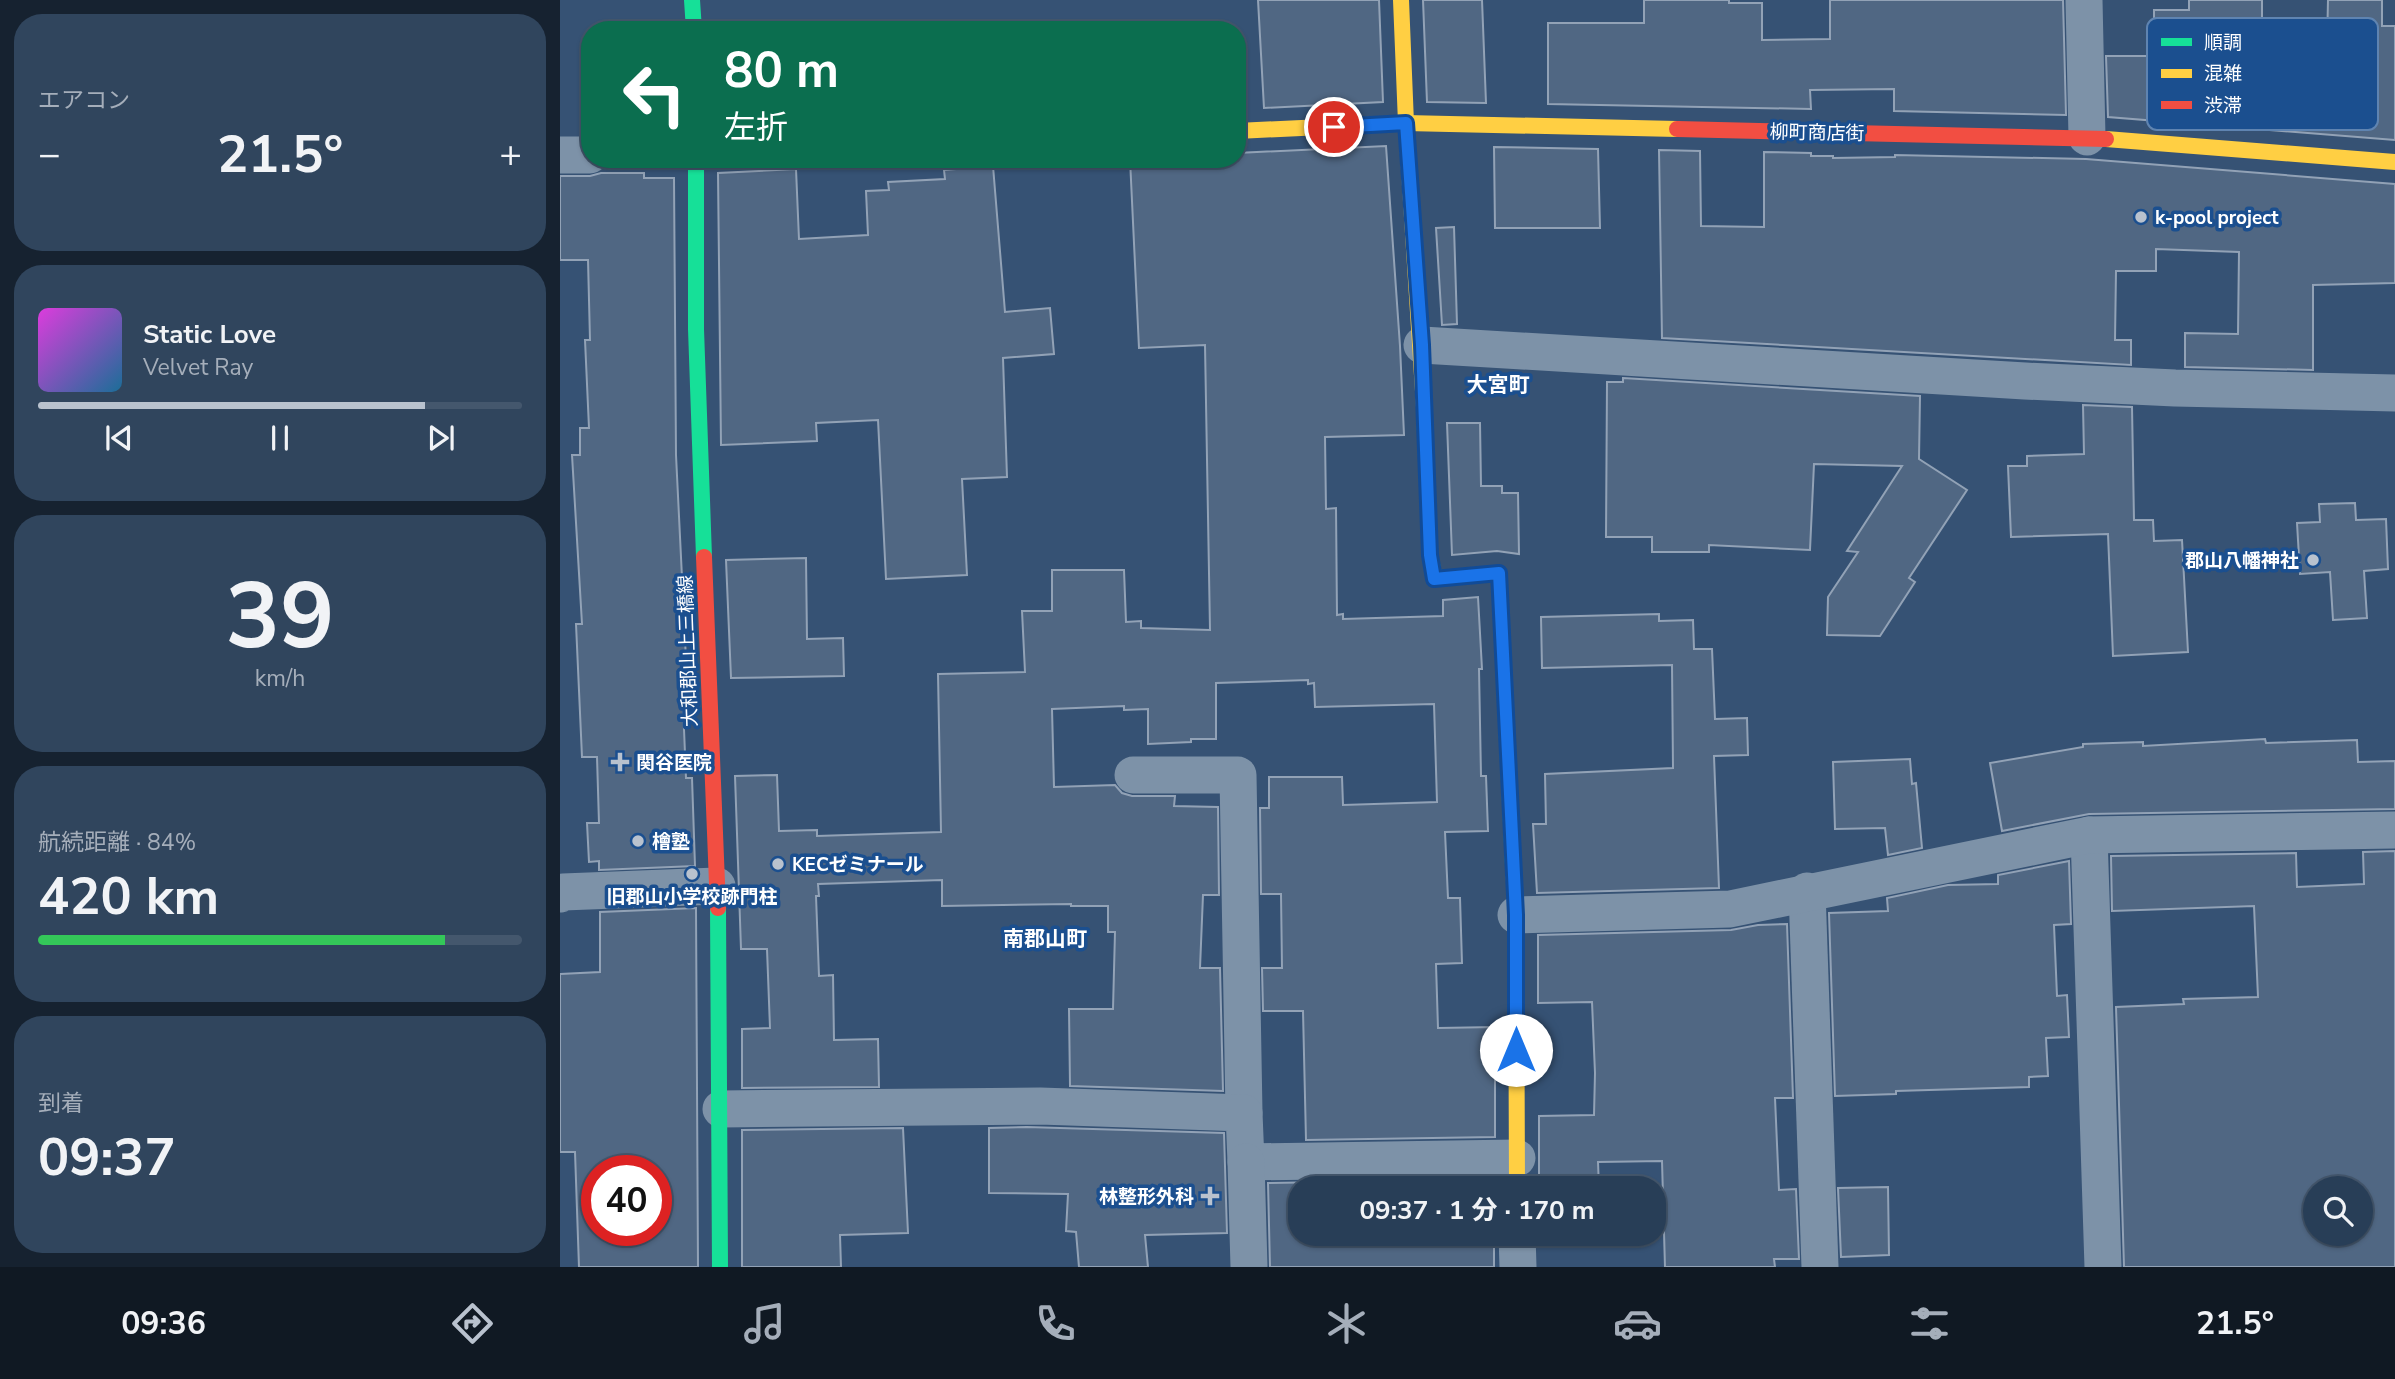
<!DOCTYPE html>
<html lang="ja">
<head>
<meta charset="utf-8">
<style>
	:root { --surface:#283e57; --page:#30455d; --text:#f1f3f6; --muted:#a5aeba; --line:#44576d; --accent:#b9c2ce }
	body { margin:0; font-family:"Nunito Sans","Noto Sans JP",sans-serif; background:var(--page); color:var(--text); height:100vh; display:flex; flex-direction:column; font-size:26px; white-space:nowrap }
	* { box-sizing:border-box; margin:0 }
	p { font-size:23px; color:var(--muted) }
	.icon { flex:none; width:38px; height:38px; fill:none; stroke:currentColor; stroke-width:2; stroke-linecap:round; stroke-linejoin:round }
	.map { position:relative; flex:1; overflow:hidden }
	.drawer { display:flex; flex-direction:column; gap:14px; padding:14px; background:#162230; width:560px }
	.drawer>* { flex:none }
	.banner { position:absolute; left:21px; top:21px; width:665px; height:147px; border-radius:28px; box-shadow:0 2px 5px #0004,0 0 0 2px var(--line); background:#0b6e4f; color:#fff; overflow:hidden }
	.fabs { position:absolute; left:1743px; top:1176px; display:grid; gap:14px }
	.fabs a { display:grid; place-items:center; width:70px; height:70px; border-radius:50%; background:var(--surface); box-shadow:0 2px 5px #0004,0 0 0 2px var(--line); font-size:35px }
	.speed { position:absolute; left:21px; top:1155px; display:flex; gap:14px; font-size:35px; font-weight:700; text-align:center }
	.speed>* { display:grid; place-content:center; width:91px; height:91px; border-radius:50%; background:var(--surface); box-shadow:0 2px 5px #0004,0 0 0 2px var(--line); line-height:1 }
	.speed .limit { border:10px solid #d22; background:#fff; color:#111 }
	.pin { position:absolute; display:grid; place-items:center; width:60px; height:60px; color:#fff; margin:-30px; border:4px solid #fff; border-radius:50%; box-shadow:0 2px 7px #0007 }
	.me { position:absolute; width:77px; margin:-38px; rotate:0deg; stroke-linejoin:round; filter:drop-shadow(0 0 5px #0008) }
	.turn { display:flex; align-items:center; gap:24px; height:147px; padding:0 28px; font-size:32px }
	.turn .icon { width:91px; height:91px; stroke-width:2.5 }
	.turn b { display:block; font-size:49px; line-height:60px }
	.big { font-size:52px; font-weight:700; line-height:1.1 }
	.drawer .tile { flex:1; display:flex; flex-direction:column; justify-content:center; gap:10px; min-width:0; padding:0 24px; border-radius:28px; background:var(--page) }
	.drawer .dial { align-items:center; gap:0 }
	.dial b { font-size:91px; line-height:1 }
	.song { display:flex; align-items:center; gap:21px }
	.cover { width:84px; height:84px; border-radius:10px; background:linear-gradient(135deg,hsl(300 70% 55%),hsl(200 70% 35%)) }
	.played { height:7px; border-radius:4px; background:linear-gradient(90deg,var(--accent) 80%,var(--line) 80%) }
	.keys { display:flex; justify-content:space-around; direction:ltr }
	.heat { display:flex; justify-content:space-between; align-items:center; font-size:38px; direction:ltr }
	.charge { height:10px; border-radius:5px; background:linear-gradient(90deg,#34c759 84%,var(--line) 0) }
	.trip { position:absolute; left:728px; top:1176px; width:378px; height:70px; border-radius:28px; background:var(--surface); box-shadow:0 2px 5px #0004,0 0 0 2px var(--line); font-weight:700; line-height:70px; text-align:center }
	.tabs { display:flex; height:112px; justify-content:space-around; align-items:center; background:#101923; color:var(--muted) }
	.tabs .icon { width:49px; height:49px }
	.tabs .active { color:var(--accent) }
	.tabs b { font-size:32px; color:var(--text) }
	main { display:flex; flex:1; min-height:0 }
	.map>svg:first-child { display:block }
	.building { fill:#506783; stroke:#92a2b6; stroke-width:2; fill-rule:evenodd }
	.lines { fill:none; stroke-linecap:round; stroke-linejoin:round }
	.street { stroke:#7d92a8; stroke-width:37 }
	.fast { stroke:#16e098; stroke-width:16 }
	.slow { stroke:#ffcf43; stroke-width:16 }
	.jam { stroke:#f24e42; stroke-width:16 }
	.route-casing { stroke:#114b97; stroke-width:18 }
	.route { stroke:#1a73e8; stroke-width:12 }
	.poi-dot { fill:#b9c2ce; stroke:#1b4f8f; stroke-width:2.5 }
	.labels { text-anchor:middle; stroke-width:7; stroke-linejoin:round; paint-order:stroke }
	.street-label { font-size:19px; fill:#fff; stroke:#1b4f8f }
	.poi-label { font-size:19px; font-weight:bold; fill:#fff; stroke:#1b4f8f; text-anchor:start }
	.neighbourhood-label { font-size:21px; font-weight:bold; fill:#fff; stroke:#1b4f8f }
	.key { fill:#1b4f8f; stroke:#5f84b1; stroke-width:2 }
	.key-label { font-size:19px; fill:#fff }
</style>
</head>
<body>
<main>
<section class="drawer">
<div class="tile"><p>エアコン</p>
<div class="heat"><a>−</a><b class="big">21.5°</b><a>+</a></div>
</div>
<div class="tile">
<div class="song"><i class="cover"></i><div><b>Static Love</b><p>Velvet Ray</p></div></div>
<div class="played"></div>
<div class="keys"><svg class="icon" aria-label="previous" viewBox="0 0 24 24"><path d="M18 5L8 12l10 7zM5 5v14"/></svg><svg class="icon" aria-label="pause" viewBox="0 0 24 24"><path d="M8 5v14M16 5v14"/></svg><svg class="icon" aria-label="next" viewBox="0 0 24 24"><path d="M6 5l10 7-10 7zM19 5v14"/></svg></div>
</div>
<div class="tile dial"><b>39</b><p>km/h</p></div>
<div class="tile"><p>航続距離 · 84%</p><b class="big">420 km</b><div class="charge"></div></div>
<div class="tile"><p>到着</p><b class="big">09:37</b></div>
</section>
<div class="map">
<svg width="1835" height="1267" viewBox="0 0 1835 1267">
	<rect width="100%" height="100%" fill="#365274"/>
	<g class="building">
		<polygon points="698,0 819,0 823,102 704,108"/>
		<polygon points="863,0 922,0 926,103 867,102"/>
		<polygon points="1084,0 1169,0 1169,3 1202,3 1202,40 1270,39 1270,0 1503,0 1506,115 1334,111 1334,89 1250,90 1251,109 988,104 988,23 1084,23"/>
		<polygon points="1629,0 1702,0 1702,46 1767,46 1768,0 1822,0 1822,26 1835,26 1835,140 1548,117 1546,56 1594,56 1594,10 1629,10"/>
		<polygon points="826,146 840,346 844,435 765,437 766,509 776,508 777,615 783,614 783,619 883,616 883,600 918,597 922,669 919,669 921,776 926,776 928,831 885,832 888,898 900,898 902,963 876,964 878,1028 935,1027 935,1137 746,1140 743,1011 703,1011 702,968 722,968 721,894 701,894 700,808 709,808 709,777 782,777 783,805 877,802 874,704 755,707 754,683 748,684 748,680 656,683 656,739 631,739 631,742 588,744 588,709 564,710 564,706 492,709 494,787 555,785 562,793 572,796 615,796 614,806 658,807 659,895 643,895 640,968 660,968 663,1091 510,1086 509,1009 553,1009 555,932 548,932 548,906 511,906 511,904 382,906 382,880 258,884 259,896 256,896 259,976 273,975 274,1040 318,1039 319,1087 182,1088 182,1029 210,1028 207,949 181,949 175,776 217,775 219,831 257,830 257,836 381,832 378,674 465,672 462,611 492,611 492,570 564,570 566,622 581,621 581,628 650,630 645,345 579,348 570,159 677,159 677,153"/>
		<polygon points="934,147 1038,149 1040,228 935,228"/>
		<polygon points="1099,150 1140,151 1141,226 1204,227 1204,152 1251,153 1251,156 1273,156 1273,158 1335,157 1335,155 1526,159 1835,184 1835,283 1753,285 1753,370 1625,367 1625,333 1678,334 1679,252 1596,249 1596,271 1556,271 1555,340 1571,340 1571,365 1102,338"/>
		<polygon points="433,166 445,312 490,308 494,354 443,358 447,477 402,479 407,575 326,579 318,420 256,423 257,441 161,445 158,173 236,169 239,239 308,235 306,191 329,190 328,182 385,179 384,170"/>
		<polygon points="41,173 84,173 84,178 114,178 116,455 127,680 122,680 126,778 132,778 135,866 39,870 39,861 29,862 27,823 39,823 37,757 22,757 16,624 22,624 12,455 20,455 20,428 29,428 25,340 30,340 28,260 0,260 0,176 30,176"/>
		<polygon points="894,227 897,324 882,325 876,228"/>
		<polygon points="1063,378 1360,396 1359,459 1407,490 1349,578 1355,582 1320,636 1267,635 1268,597 1298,552 1287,551 1342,466 1254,464 1250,550 1149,545 1149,552 1092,552 1092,537 1046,537 1047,382 1063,382"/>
		<polygon points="1523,405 1572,407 1574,520 1593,520 1594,541 1622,540 1628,652 1553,656 1548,534 1451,537 1448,466 1467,466 1467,456 1524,454"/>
		<polygon points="887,423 920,423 921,486 942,486 942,493 958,493 959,554 937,551 892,555"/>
		<polygon points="1795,503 1796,520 1826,519 1828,569 1804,571 1807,618 1773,620 1770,572 1740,574 1737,523 1760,522 1759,504"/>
		<polygon points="246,558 247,639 283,638 284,676 171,678 166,560"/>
		<polygon points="1099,614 1099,621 1133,620 1134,649 1152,649 1155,719 1187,718 1188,755 1154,756 1159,888 977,893 973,824 986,824 985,774 1113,768 1112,665 982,668 981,617"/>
		<polygon points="1705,739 1706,743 1797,740 1798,762 1835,761 1835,809 1529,814 1442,831 1430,763 1523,747 1523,744 1583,742 1583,746"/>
		<polygon points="1350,759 1352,784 1356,783 1362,848 1328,855 1325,828 1275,829 1273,762"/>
		<path d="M1835 851V1267H1564L1556 1007 1624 1004 1623 999 1698 997 1694 906 1552 911 1551 856 1736 853 1737 887 1804 884 1803 852ZM1755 1188H1801V1234H1755Z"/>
		<polygon points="1509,861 1511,924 1494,925 1497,996 1507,995 1509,1037 1486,1038 1488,1076 1469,1077 1469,1087 1336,1091 1336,1094 1275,1096 1269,913 1328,911 1327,898 1388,885 1438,884 1438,875"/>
		<path d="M136 908 138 1267H19L15 1152H0V974L40 972V912ZM37 1171H96V1230H37Z"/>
		<polygon points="1227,924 1233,1098 1215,1098 1219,1190 1236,1189 1239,1259 1214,1259 1215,1267 1105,1267 1102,1161 1038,1162 1039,1188 979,1188 979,1116 1034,1115 1035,1073 1032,1002 978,1003 978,935 1171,930 1198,925"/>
		<polygon points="467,1127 664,1133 667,1233 585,1235 588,1267 519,1267 516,1232 506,1231 508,1194 429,1193 429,1128"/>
		<polygon points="343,1128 348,1233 280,1235 281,1267 182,1267 182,1130"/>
		<polygon points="935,1179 935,1188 740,1188 740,1234 936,1234 934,1236 934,1267 710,1267 708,1183"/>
		<polygon points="1328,1187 1329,1255 1281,1257 1278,1188"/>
	</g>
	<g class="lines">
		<g class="street">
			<polyline points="1524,0 1527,137"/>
			<polyline points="0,155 30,155"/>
			<polyline points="862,345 1465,381 1615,388 1835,393"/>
			<polyline points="573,775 678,775 684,1113"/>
			<polyline points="1529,835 1543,1267"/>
			<polyline points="1247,891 1260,1267"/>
			<polyline points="0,894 3,892 157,886"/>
			<polyline points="956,915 1170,909 1529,835 1835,830"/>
			<polyline points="161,1109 480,1106 684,1113 686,1162 957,1158"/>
			<polyline points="686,1162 689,1267"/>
			<polyline points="957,1234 958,1267"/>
		</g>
		<g class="fast">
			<polyline points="132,0 134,30"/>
			<polyline points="136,159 136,329 144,557"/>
			<polyline points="864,407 870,555 875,579 939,573 953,864"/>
			<polyline points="158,908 160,1267"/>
		</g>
		<g class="slow">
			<polyline points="841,0 846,123 864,407"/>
			<polyline points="677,131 846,123 1117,129"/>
			<polyline points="1546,139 1835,162"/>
			<polyline points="953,864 956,915 957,1188"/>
		</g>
		<g class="jam">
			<polyline points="1117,129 1546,139"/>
			<polyline points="144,557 158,908"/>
		</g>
	</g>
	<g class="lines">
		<g class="route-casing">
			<polyline id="route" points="774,127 846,123 862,345 870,555 874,579 939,573 956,915 956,1050"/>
		</g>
		<use href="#route" class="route"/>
	</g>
	<g class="poi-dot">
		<circle cx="1581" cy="217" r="7"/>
		<circle cx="1753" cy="560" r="7"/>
		<path d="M56.5 751.5h7v7h7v7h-7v7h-7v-7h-7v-7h7z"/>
		<circle cx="78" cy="841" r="7"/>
		<circle cx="218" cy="864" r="7"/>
		<circle cx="132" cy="874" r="7"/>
		<path d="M646.5 1185.5h7v7h7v7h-7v7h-7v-7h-7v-7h7z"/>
	</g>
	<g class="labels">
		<g class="street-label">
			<text transform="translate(1257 132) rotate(1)" y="7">柳町商店街</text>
			<text transform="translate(127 651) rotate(-92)" y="7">大和郡山上三橋線</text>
		</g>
		<g class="poi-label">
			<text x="1595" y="224">k-pool project</text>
			<text x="1739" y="567" text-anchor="end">郡山八幡神社</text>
			<text x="76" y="769">関谷医院</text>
			<text x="92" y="848">檜塾</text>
			<text x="232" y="871">KECゼミナール</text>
			<text x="132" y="903" text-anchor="middle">旧郡山小学校跡門柱</text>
			<text x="634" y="1203" text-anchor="end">林整形外科</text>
		</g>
		<g class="neighbourhood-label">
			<text x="938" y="392">大宮町</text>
			<text x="485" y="946">南郡山町</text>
		</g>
	</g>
	<rect x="1587" y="18" width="231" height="112" rx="10" class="key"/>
	<rect x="1601" y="38" width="31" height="8" fill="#16e098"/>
	<rect x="1601" y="69" width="31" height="9" fill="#ffcf43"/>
	<rect x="1601" y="101" width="31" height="8" fill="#f24e42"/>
	<g class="key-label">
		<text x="1644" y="49">順調</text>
		<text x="1644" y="80">混雑</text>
		<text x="1644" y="112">渋滞</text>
	</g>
</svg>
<div class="fabs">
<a><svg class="icon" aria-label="search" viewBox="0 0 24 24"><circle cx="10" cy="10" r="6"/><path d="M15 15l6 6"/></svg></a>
</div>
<div class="speed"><div class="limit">40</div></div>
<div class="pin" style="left:774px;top:127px;background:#d93025"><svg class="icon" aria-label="arrive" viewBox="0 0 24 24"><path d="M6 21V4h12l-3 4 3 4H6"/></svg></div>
<svg class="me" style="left:956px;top:1050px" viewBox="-20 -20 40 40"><circle r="19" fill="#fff"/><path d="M0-13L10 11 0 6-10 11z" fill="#1a73e8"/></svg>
<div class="trip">09:37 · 1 分 · 170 m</div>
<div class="banner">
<div class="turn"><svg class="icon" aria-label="left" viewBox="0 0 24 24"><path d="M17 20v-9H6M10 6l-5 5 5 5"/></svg><div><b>80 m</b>左折</div></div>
</div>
</div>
</main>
<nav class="tabs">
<b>09:36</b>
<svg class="icon active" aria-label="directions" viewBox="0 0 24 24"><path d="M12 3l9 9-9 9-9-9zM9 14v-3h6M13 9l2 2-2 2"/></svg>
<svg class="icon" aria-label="music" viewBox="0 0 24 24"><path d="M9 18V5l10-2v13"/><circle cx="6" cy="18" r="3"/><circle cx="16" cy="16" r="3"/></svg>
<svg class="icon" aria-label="phone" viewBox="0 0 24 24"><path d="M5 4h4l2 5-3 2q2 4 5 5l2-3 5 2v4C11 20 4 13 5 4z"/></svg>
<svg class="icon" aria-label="climate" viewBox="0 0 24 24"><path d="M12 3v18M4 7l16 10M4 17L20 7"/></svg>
<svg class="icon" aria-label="car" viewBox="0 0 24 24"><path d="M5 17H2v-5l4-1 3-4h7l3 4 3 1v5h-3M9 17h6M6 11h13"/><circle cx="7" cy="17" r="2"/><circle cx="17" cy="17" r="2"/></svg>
<svg class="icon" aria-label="filters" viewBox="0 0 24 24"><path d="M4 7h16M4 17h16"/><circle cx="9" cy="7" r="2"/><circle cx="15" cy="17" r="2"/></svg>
<b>21.5°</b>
</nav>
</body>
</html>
